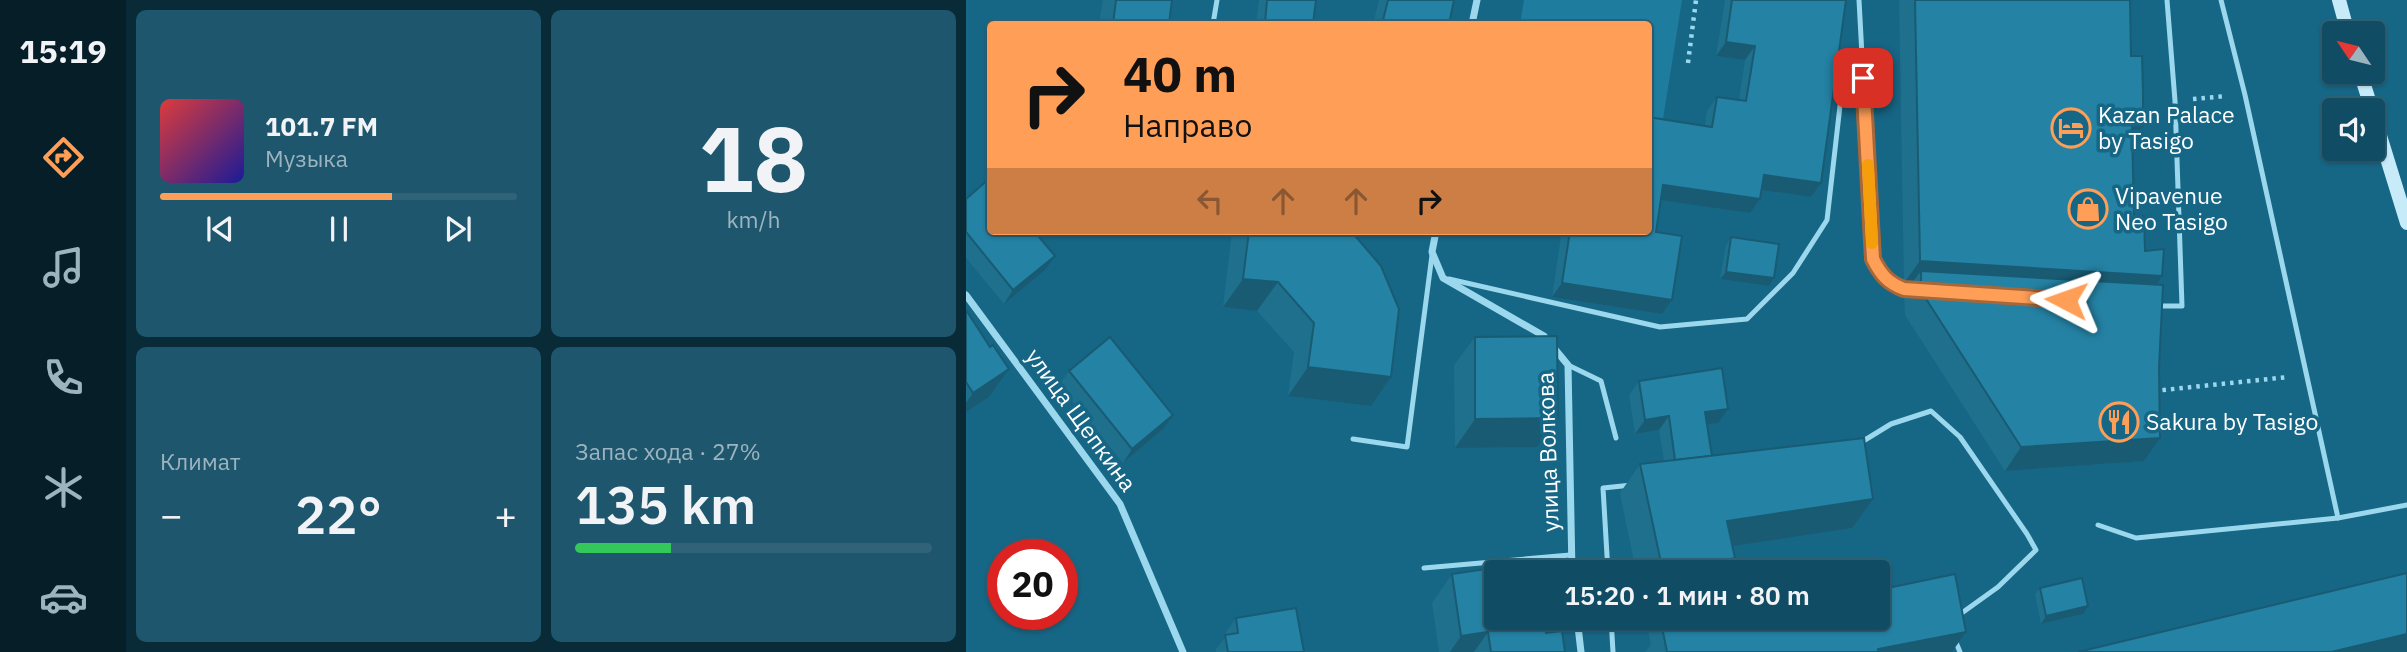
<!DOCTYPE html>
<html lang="ru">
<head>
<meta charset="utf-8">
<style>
	:root { --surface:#104c64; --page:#1e566d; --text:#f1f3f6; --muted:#9cb4bf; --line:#306378; --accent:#ff9e57 }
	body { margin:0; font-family:"IBM Plex Sans",sans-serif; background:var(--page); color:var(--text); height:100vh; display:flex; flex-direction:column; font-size:26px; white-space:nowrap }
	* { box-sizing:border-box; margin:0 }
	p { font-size:23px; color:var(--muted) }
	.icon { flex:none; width:38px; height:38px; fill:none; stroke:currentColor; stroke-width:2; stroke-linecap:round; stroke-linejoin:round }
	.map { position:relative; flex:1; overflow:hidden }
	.drawer { display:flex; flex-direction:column; gap:10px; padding:10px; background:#092a37; width:840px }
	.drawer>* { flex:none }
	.top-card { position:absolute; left:21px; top:21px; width:665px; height:214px; border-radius:7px; box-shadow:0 2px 5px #0004,0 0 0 2px var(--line); background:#ff9e57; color:#111; overflow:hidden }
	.needle { width:46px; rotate:305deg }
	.tools { position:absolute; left:1356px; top:21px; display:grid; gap:14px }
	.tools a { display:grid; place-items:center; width:63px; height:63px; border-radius:7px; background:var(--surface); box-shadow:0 2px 5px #0004,0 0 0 2px var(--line); font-size:35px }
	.speed { position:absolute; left:21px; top:539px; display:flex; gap:14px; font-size:35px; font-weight:700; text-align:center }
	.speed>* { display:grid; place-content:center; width:91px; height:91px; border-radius:50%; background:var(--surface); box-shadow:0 2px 5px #0004,0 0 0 2px var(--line); line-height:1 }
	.speed .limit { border:10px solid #d22; background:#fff; color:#111 }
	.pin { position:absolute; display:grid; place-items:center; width:60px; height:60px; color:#fff; margin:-30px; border-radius:14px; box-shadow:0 4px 10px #0006 }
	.me { position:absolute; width:77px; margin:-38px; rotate:274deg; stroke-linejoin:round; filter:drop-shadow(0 0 5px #0008) }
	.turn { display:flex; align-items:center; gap:24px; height:147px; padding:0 21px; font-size:32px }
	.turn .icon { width:91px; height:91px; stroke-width:2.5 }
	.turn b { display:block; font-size:49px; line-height:60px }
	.lanes { display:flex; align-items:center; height:66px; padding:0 21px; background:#0003; justify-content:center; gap:35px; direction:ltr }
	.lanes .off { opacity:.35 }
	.big { font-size:52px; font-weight:600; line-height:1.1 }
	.drawer .card { flex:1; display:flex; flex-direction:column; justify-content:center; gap:10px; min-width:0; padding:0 24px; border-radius:10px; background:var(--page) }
	.drawer .dial { align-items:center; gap:0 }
	.dial b { font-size:91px; line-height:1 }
	.song { display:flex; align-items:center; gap:21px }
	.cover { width:84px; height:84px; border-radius:10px; background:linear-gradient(135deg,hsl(0 70% 55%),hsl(240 70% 35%)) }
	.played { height:7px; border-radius:4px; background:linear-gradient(90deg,var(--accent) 65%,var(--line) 65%) }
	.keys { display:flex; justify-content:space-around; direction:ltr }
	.heat { display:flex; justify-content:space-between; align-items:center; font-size:38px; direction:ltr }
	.charge { height:10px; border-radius:5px; background:linear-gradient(90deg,#34c759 27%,var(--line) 0) }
	.drawer .tiles { flex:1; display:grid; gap:10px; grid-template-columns:repeat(2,1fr) }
	.trip { position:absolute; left:518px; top:560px; width:406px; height:70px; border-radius:7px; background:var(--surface); box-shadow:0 2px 5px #0004,0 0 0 2px var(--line); font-weight:600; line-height:70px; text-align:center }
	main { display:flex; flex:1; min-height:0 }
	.menu { display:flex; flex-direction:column; width:126px; justify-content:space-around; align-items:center; background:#061e28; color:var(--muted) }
	.menu .icon { width:49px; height:49px }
	.menu .active { color:var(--accent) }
	.menu b { font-size:32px; color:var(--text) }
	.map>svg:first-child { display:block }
	.green { fill:#1e7d9f }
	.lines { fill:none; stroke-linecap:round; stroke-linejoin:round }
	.path { stroke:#9bd8ed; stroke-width:4.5; stroke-dasharray:3.5 5; stroke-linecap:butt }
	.lane { stroke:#9bd8ed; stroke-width:5 }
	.street { stroke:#9bd8ed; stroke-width:7 }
	.secondary { stroke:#c8ebfa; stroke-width:14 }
	.wall { fill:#1f708d }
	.shaded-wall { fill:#195b73 }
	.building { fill:#2482a4; stroke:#195b73; stroke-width:2 }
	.route-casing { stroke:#a66739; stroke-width:18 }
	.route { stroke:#ff9e57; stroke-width:12 }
	.slow { stroke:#f59e0b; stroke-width:12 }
	.labels { text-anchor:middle; stroke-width:7; stroke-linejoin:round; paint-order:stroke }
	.poi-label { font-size:23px; fill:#fff; stroke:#166685; text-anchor:start }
	.street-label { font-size:23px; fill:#fff; stroke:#166685 }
</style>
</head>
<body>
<main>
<nav class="menu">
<b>15:19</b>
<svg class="icon active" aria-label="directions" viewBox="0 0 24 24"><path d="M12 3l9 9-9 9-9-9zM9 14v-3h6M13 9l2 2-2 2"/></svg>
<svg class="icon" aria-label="music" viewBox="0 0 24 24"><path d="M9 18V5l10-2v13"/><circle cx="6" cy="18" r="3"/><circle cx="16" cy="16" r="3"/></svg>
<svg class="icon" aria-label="phone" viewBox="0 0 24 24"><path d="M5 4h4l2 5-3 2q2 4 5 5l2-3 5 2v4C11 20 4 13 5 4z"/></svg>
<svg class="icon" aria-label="climate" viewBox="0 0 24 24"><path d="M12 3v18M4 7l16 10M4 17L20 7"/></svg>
<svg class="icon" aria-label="car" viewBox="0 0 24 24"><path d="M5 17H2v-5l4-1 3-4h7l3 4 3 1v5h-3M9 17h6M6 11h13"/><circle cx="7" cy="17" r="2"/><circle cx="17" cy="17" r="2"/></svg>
</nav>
<section class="drawer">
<div class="tiles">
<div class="card">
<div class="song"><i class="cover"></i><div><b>101.7 FM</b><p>Музыка</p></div></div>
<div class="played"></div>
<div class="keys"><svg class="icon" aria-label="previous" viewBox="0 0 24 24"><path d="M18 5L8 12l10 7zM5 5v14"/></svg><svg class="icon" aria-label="pause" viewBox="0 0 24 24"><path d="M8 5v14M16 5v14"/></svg><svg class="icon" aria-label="next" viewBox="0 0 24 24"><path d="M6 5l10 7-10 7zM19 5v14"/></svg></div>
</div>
<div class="card dial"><b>18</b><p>km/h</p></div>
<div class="card"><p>Климат</p>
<div class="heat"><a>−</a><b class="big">22°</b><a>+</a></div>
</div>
<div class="card"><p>Запас хода · 27%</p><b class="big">135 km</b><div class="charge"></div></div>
</div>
</section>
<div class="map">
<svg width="1441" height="652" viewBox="0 0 1441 652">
	<rect width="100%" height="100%" fill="#166685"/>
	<polygon class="green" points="558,0 716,0 697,119 683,117 682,24 554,24"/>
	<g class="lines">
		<g class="path">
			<polyline points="722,63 730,0"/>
			<polyline points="1227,99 1260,96"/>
			<polyline points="1188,391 1322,377"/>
		</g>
		<g class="lane">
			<path d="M893 0 907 259C915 277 925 288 946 290"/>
			<polyline points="1255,0 1279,95 1372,518 1441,505"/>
			<polyline points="247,24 251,0"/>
			<polyline points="483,279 694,327 781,319 827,273 861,220 876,88"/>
			<polyline points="1189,306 1216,306 1209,101 1201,0"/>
			<polyline points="602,365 635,381 650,438"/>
			<polyline points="387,439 441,447 466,255"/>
			<polyline points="894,443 925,424 965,411 994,437 1061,534 1070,550 1032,587 993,615"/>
			<polyline points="1132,525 1170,538 1372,518"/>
			<polyline points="458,568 604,555"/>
			<polyline points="642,572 637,488 666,485"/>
			<polyline points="645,618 647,652"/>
			<polyline points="989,640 994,652"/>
		</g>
		<g class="street">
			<polyline points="506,24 511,0"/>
			<polyline points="470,231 466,252 477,278 578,336 602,365 606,572"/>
			<polyline points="0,295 154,504 217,652"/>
			<polyline points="611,618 615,652"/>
		</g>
		<g class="secondary">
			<polyline points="1373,0 1382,33"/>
			<polyline points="1394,72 1406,110"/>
			<polyline points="1407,113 1441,223"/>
		</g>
	</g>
	<g class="wall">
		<polygon points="137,0 206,0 203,24 133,24"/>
		<polygon points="293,0 350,0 347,24 290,24"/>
		<polygon points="413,0 488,0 483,24 407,24"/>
		<polygon points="759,0 880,0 855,183 845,197 795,190 794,199 784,213 695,200 690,232 706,300 696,314 586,297 595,236 599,231 682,231 682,117 739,125 741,111 751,97 773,100 779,60 750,56"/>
		<polygon points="933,0 1164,0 1165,56 1177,126 1166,142 1168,217 1190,285 1178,461 1039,471 939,315 938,294 945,284 938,283"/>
		<polygon points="0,199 89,256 79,270 38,304 0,258"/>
		<polygon points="266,231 385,231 425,377 405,406 322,396 328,352 291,311 257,307"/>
		<polygon points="765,237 803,286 754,279 760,245"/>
		<polygon points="0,310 24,347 43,369 23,397 0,412"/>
		<polygon points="509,337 571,447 489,448 488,365"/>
		<polygon points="103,371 197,429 157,463 93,385"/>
		<polygon points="673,381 752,423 741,424 746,456 886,528 766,546 769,558 759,572 670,572 654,493 674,464 698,461 693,430 669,434 663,395"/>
		<polygon points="486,574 580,633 599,652 473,652 466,603"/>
		<polygon points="1074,588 1117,614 1075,624 1069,595"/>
		<polygon points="270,618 338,652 250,652 250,649 261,635 260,632"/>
		<polygon points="679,618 766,618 768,628 986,652 679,652 685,644"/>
	</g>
	<g class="shaded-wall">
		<polygon points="760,42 789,46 779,60 750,56"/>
		<polygon points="1166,126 1177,126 1162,148"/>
		<polygon points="798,175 855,183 845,197 788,189"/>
		<polygon points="697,185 794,199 784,213 687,199"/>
		<polygon points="89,256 79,270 38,304 47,290"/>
		<polygon points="954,261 1196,276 1181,299 955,271 945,284 938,283"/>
		<polygon points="760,272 808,278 803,286 754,279"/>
		<polygon points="277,279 312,282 291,311 257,307"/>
		<polygon points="596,283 706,300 696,314 586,297"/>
		<polygon points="342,367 425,377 405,406 322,396"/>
		<polygon points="43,369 23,397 0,412 0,403 7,393"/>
		<polygon points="762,409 752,423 729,426 739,412"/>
		<polygon points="207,415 197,429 157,463 166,449"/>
		<polygon points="703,416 693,430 669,434 679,420"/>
		<polygon points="592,418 571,447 489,448 509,419"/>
		<polygon points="1194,438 1178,461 1039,471 1055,447"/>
		<polygon points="907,499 886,528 741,550 761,521"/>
		<polygon points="769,558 759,572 747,572 755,561"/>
		<polygon points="1122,606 1117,614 1075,624 1080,616"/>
		<polygon points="522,632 508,652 484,652 495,636"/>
		<polygon points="1000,632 986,652 910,652 912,649"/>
		<polygon points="1441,634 1441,652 1365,652"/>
	</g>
	<g class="building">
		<polygon points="150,0 206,0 203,24 147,24"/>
		<polygon points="301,0 350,0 347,24 315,24 299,23"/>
		<polygon points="422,0 488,0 483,24 416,24"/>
		<polygon points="766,0 880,0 855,183 798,175 794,199 697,185 690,232 716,236 706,300 596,283 604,231 682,231 682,117 746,127 751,97 780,101 789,46 760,42"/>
		<polygon points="949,0 1164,0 1165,56 1176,56 1177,93 1177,126 1166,126 1168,217 1178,216 1179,251 1198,249 1196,276 954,261"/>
		<polygon points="24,178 24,231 68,231 89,256 47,290 0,232 0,199"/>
		<polygon points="283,231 385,231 415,266 433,309 425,377 342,367 348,323 312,282 277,279"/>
		<polygon points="765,237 813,244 808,278 760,272"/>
		<polygon points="955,271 1197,285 1193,368 1194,438 1055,447 955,291"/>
		<polygon points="0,310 24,347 27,345 43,369 7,393 0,382"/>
		<polygon points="591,336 592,418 509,419 509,337"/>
		<polygon points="144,337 207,415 166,449 103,371"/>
		<polygon points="756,368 762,409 739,412 746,456 709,460 703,416 679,420 673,381"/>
		<polygon points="898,438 907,499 761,521 769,558 755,561 757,572 697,572 674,464"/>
		<polygon points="569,562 571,572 530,572 530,618 578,618 580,633 596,631 599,652 525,652 522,632 495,636 486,574"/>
		<polygon points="1441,573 1441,634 1365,652 1112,652"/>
		<polygon points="989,574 1000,632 912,649 912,652 701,652 696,627 707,625 706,618 766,618 768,628 817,618 912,618 912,590"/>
		<polygon points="1116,578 1122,606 1080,616 1074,588"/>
		<polygon points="330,608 338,652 262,652 259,635 272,633 270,618"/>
	</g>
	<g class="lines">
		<g class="route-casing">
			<path id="route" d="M897 78 907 259C915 275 922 283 938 289L1100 300"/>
		</g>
		<use href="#route" class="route"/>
		<polyline class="slow" points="902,165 906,243"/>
	</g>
	<defs>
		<g id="hotel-ring" transform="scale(2.0125)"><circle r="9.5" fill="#166685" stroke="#ff9e57" stroke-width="1.5"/><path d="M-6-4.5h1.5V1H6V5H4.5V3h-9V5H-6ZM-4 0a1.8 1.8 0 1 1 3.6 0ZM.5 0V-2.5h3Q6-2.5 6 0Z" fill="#ff9e57"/></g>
		<g id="shop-ring" transform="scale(2.0125)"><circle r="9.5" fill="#166685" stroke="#ff9e57" stroke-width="1.5"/><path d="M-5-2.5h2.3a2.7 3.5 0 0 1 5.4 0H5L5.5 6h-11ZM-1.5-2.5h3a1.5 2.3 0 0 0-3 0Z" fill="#ff9e57"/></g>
		<g id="restaurant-ring" transform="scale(2.0125)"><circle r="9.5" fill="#166685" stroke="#ff9e57" stroke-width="1.5"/><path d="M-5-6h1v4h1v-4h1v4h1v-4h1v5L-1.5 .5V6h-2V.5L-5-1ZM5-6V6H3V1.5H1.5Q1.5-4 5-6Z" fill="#ff9e57"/></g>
	</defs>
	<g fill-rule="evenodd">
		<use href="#hotel-ring" x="1105" y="128"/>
		<use href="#shop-ring" x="1122" y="209"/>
		<use href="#restaurant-ring" x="1153" y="422"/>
	</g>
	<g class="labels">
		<g class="poi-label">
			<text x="1132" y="123">Kazan Palace<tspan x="1132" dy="26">by Tasigo</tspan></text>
			<text x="1149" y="204">Vipavenue<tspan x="1149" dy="26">Neo Tasigo</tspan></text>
			<text x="1180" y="430">Sakura by Tasigo</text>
		</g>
		<g class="street-label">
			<text transform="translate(115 420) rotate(54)" y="8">улица Щепкина</text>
			<text transform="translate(582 452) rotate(-92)" y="8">улица Волкова</text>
		</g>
	</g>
</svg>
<div class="tools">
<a><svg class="needle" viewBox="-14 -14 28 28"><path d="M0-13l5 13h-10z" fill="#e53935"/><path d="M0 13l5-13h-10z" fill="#9cb4bf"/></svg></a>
<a><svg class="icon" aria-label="sound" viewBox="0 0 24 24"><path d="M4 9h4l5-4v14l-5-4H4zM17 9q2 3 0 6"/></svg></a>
</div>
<div class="speed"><div class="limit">20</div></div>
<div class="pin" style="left:897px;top:78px;background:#d93025"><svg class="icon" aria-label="arrive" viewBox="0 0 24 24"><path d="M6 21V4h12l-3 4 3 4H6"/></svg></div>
<svg class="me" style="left:1100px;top:300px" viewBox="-20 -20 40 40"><path d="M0-17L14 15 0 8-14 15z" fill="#ff9e57" stroke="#fff" stroke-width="4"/></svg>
<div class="trip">15:20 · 1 мин · 80 m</div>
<div class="top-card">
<div class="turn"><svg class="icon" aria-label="right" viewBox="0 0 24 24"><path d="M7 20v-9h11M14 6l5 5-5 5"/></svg><div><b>40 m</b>Направо</div></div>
<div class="lanes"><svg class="icon off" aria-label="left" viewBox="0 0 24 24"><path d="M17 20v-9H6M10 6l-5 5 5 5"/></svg><svg class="icon off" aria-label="ahead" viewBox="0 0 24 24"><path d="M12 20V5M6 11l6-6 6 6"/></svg><svg class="icon off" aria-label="ahead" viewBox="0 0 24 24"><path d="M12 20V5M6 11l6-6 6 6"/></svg><svg class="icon" aria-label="right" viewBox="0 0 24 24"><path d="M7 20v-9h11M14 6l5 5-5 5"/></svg></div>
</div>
</div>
</main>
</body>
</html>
